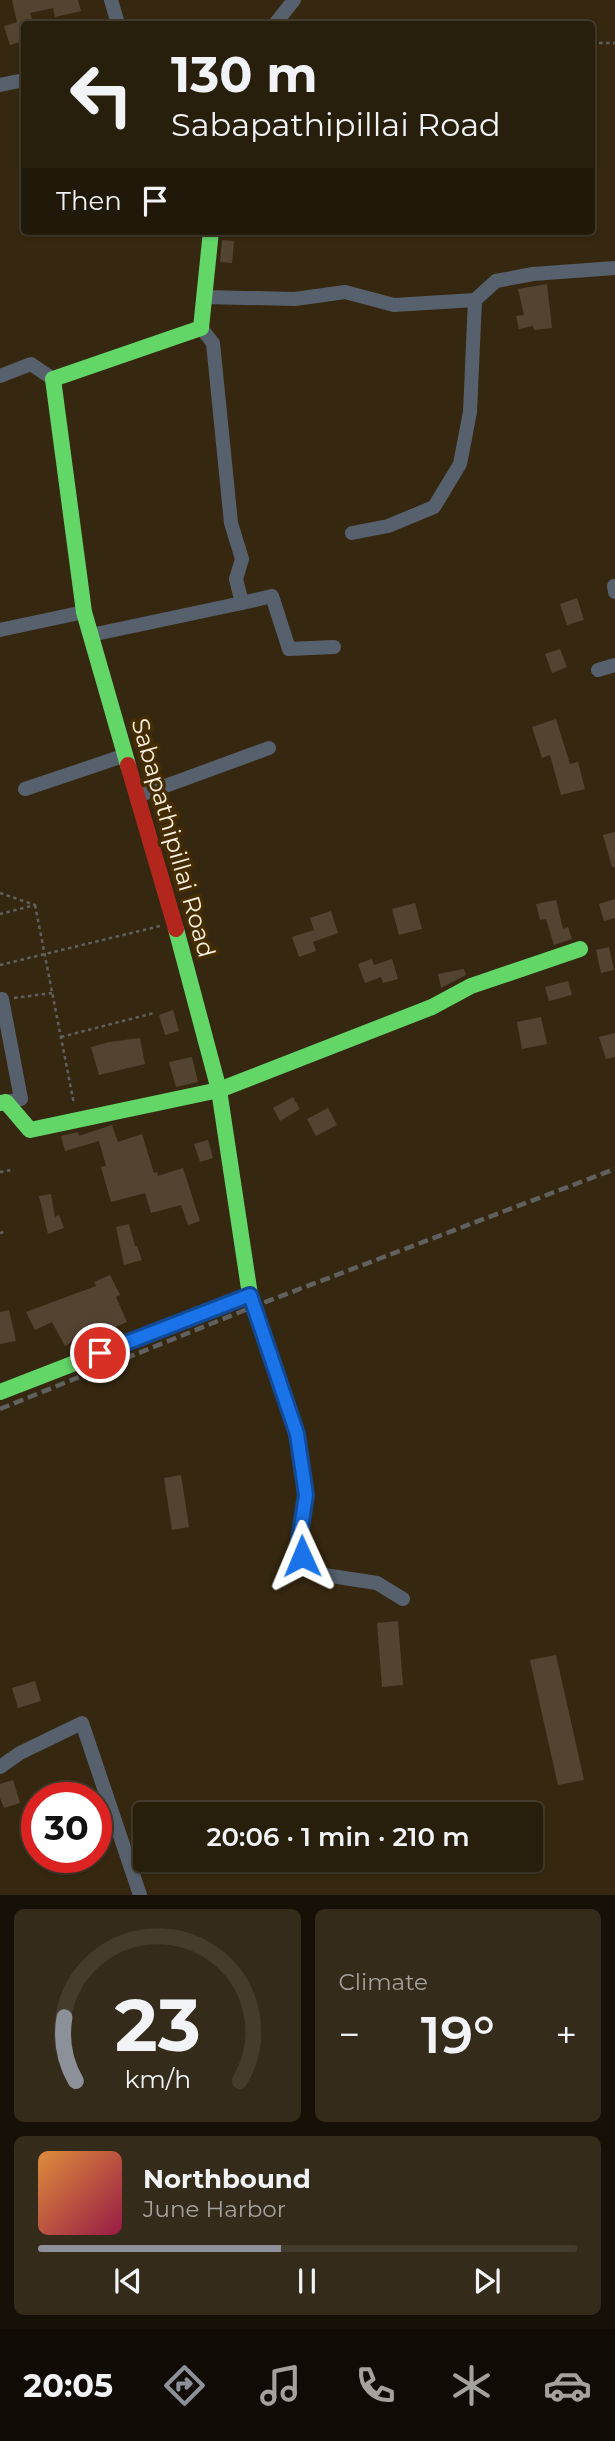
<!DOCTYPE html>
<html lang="en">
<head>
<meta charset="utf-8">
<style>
	:root { --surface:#281e0c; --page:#342b1a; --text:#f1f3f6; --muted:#a5a29d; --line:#443c2d; --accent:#8c9099 }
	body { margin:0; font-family:Montserrat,sans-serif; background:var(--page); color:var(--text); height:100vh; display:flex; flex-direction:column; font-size:26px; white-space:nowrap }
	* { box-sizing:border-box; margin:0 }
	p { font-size:23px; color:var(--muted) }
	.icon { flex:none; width:38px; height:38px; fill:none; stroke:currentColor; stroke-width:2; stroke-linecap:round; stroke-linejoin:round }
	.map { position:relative; height:1895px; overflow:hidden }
	.details { display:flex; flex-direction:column; gap:14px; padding:14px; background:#161007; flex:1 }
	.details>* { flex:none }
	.guide { position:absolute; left:21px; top:21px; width:574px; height:214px; border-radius:7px; box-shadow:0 2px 5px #0004,0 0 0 2px var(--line); background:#281e0c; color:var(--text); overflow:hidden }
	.speed { position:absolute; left:21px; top:1782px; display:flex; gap:14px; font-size:35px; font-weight:700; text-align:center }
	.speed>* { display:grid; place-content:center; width:91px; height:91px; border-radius:50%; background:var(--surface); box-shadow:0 2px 5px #0004,0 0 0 2px var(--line); line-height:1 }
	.speed .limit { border:10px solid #d22; background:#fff; color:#111 }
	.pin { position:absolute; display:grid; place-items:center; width:60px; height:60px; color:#fff; margin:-30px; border:4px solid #fff; border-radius:50%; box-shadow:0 2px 7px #0007 }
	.me { position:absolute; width:77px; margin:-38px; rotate:359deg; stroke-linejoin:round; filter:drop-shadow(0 0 5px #0008) }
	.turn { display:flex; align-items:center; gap:24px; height:147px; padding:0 35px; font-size:32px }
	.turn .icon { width:91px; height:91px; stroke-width:2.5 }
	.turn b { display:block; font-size:49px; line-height:60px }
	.then { display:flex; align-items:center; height:66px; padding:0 35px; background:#0003; gap:14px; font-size:26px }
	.big { font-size:52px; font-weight:600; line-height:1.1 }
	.details .tile { flex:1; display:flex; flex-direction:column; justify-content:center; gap:10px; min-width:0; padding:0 24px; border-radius:10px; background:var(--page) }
	.details .dial { align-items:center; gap:0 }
	.dial svg { height:182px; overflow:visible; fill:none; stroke:var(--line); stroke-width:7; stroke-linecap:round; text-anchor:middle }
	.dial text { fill:var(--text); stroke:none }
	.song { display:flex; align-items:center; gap:21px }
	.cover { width:84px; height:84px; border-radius:10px; background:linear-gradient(135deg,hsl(30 70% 55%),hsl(340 70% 35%)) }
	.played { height:7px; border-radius:4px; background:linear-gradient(90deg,var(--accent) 45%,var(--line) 45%) }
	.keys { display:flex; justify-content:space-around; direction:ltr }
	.heat { display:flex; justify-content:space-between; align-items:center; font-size:38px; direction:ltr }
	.details .tiles { flex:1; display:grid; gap:14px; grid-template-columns:1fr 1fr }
	.tile:last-child { grid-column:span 2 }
	.trip { position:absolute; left:133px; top:1802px; width:410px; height:70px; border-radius:7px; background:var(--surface); box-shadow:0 2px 5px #0004,0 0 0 2px var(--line); font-weight:600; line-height:70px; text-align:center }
	.dock { display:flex; height:112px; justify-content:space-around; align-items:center; background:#100c05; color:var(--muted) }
	.dock .icon { width:49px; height:49px }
	.dock .on { color:var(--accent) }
	.dock b { font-size:32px; color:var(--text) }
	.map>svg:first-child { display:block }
	.building { fill:#534432 }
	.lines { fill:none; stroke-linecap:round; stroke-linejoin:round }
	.path { stroke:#60605f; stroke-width:2.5; stroke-dasharray:3.5 3.5; stroke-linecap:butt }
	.street { stroke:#57616e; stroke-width:14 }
	.fast { stroke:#63d668; stroke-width:16 }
	.jam { stroke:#b3261e; stroke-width:16 }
	.rail { stroke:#60605f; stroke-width:4.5; stroke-dasharray:10 5; stroke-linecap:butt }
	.route-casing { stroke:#114b97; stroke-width:18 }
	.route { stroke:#1a73e8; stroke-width:12 }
	.labels { text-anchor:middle; stroke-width:7; stroke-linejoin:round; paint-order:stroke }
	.street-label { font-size:24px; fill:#fbf1e2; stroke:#452c01 }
</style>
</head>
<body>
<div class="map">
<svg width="615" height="1895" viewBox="0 0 615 1895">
	<rect width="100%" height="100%" fill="#362810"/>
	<g class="building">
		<polygon points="12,0 78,0 81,11 55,17 53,8 30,13 34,24 24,24 24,41 10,45 4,26 17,22"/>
		<polygon points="222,240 234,241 232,263 220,262"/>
		<polygon points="547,284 552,328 534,330 533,326 519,329 516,316 524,315 518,289"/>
		<polygon points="577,598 584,620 567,625 560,604"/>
		<polygon points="560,649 567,667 552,673 545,654"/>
		<polygon points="556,719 570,764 578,762 585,789 561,795 550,755 542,758 532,727"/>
		<polygon points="615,832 615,867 612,867 603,835"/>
		<polygon points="615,899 615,918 604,921 599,904"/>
		<polygon points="556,900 563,929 568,927 572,939 554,945 546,919 540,920 536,904"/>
		<polygon points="415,903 422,929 399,935 392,909"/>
		<polygon points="331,911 338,933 313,942 316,951 299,957 292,937 314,930 310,918"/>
		<polygon points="609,947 614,970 601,973 596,950"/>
		<polygon points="372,959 374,965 392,959 398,979 383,983 381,977 365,983 358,964"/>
		<polygon points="464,969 466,975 441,988 438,974"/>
		<polygon points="568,981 572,995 549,1001 545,987"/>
		<polygon points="173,1010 179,1031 165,1035 159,1015"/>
		<polygon points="541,1017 547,1044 522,1049 517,1022"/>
		<polygon points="615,1033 615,1057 606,1059 599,1037"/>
		<polygon points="140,1038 145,1064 99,1075 91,1047 109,1042"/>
		<polygon points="192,1057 198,1082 176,1087 169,1062"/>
		<polygon points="293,1097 300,1109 280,1121 273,1108"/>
		<polygon points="328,1108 337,1125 316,1136 307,1119"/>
		<polygon points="112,1125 118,1142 142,1134 154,1173 157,1172 158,1176 183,1168 200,1221 188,1225 181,1205 151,1213 145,1193 111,1202 101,1167 106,1166 99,1141 65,1151 61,1136 78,1132 79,1136"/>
		<polygon points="208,1140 213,1158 200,1162 194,1144"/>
		<polygon points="51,1194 55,1217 59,1215 64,1228 48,1234 39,1196"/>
		<polygon points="129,1224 135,1246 137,1246 142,1260 124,1265 116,1227"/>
		<polygon points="110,1275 120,1295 116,1297 127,1322 99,1334 100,1338 87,1342 85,1335 65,1346 52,1322 35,1330 26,1312 96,1286 94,1282"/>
		<polygon points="9,1310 16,1341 0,1344 0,1312"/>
		<polygon points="181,1475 189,1527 172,1530 164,1478"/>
		<polygon points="398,1621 403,1685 382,1687 377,1623"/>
		<polygon points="556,1655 584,1780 558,1785 530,1660"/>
		<polygon points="35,1681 41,1701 18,1708 12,1688"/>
		<polygon points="13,1780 20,1803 4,1808 0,1798 0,1784"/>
	</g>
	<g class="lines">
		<g class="path">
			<polyline points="592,43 615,43"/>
			<polyline points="0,893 35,905 0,914"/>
			<polyline points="35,905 74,1104"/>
			<polyline points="0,965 160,926"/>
			<polyline points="14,998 52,993"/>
			<polyline points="61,1037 154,1013"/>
			<polyline points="0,1172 12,1170"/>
			<polyline points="0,1233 4,1232"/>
		</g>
		<g class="street">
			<polyline points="111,0 118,24"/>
			<polyline points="275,24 294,0"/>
			<polyline points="0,85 24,80"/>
			<polyline points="204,297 295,299 345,292 394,305 475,300 470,412 460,464 434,507 388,526 352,533"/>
			<polyline points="475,300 496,281 533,274 615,268"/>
			<polyline points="0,376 31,364 53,379"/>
			<polyline points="614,586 615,592"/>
			<polyline points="242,603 272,596 289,649 334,647"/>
			<polyline points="0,630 84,612"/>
			<polyline points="91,635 242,603 236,579 242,559 231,523 213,343 201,328"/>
			<polyline points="598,670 615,665"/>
			<polyline points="25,789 126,755"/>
			<polyline points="138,796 269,748"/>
			<polyline points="0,1000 2,999 21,1099 6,1102"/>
			<polyline points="250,1295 297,1434 305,1495 299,1540 302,1557 318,1574 377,1583 403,1599"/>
			<polyline points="0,1767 20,1753 82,1723 140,1895"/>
		</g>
		<g class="fast">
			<polyline points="128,765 84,612 53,379 201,328 211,231"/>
			<polyline points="0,1103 6,1102 30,1130 219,1090 432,1007 471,986 580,949"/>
			<polyline points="0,1392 250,1295 219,1090 176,929"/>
		</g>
		<polyline class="jam" points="128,765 176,929"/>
		<polyline class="rail" points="0,1409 255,1306 615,1169"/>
	</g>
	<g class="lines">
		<g class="route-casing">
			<polyline id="route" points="100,1353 250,1295 297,1434 306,1495 299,1540 302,1556"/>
		</g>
		<use href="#route" class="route"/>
	</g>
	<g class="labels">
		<g class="street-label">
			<text transform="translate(173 838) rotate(74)" y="8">Sabapathipillai Road</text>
		</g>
	</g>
</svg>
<div class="speed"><div class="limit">30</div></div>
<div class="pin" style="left:100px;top:1353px;background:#d93025"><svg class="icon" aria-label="arrive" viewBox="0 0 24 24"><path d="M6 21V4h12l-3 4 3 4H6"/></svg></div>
<svg class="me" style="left:302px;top:1556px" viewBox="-20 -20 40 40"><path d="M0-17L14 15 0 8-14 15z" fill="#1a73e8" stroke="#fff" stroke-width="4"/></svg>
<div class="trip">20:06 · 1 min · 210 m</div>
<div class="guide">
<div class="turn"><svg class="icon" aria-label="left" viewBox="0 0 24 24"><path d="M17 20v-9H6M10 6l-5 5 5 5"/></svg><div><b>130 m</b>Sabapathipillai Road</div></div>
<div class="then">Then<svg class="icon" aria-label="arrive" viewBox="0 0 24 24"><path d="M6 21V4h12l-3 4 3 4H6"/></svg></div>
</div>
</div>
<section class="details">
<div class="tiles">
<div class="tile dial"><svg viewBox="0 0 100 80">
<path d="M14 69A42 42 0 1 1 86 69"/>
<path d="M14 69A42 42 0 0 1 9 41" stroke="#8c9099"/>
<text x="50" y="56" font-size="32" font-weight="700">23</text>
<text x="50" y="72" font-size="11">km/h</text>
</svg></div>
<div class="tile"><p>Climate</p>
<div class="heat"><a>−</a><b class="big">19°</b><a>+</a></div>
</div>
<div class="tile">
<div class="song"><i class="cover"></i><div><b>Northbound</b><p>June Harbor</p></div></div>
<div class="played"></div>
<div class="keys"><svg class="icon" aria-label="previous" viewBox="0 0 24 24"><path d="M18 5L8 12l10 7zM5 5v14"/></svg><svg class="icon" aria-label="pause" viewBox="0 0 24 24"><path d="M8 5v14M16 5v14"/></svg><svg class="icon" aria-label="next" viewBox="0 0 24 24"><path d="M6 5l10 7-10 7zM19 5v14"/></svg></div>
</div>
</div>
</section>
<nav class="dock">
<b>20:05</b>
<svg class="icon on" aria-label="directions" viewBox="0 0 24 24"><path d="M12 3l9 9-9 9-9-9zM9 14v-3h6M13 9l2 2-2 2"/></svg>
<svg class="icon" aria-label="music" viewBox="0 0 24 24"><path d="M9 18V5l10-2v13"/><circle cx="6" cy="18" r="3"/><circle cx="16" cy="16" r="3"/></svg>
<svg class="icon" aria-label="phone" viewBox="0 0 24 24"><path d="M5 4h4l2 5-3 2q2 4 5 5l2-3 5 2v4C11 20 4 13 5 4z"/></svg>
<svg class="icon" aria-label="climate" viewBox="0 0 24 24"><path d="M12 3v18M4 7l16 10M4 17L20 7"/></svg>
<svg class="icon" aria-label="car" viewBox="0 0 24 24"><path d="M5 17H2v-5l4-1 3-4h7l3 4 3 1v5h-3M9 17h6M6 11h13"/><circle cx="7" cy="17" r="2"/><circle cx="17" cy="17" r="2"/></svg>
</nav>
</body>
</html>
